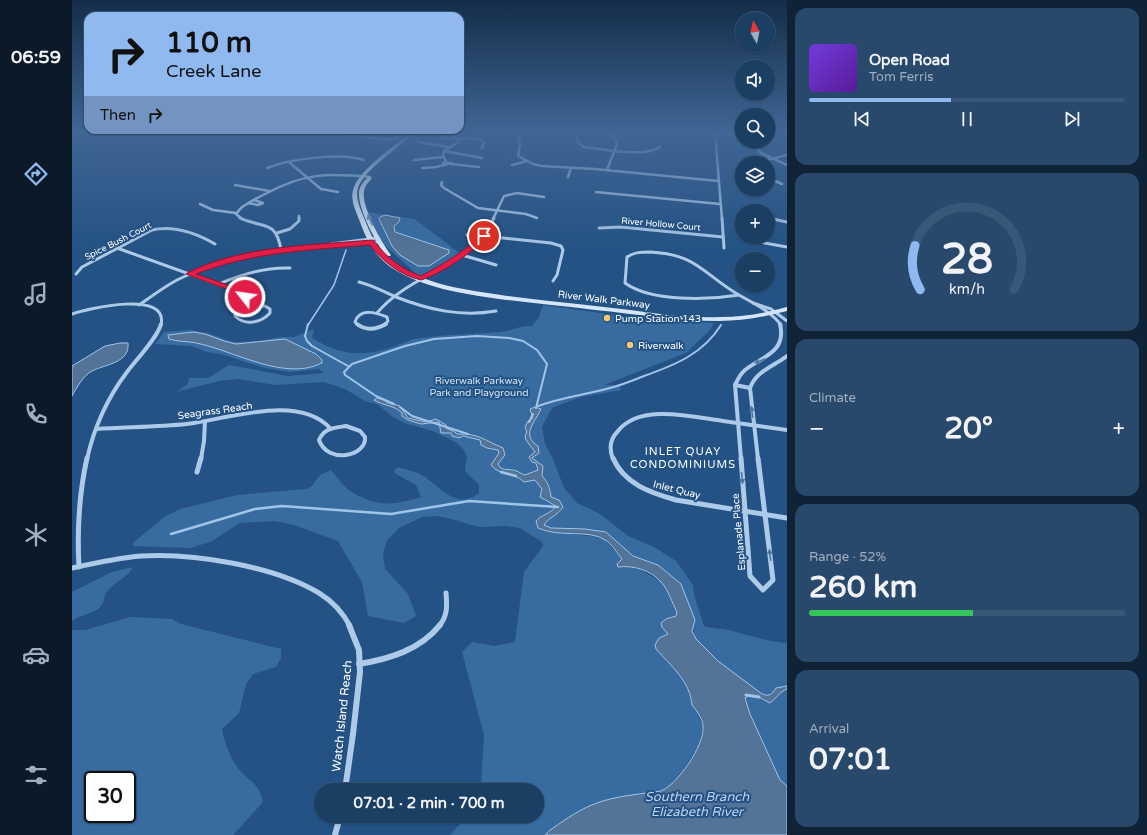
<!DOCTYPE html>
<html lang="en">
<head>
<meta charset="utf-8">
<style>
	:root { --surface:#1b3e63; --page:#28496c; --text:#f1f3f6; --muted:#a0aebe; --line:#395778; --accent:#90b9f0 }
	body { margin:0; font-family:"Varela Round",sans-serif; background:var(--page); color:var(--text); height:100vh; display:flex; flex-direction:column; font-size:15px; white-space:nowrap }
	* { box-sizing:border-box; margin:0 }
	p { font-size:13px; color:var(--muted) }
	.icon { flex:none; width:22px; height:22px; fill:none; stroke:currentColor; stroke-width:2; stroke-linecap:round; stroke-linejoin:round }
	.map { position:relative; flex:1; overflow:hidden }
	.sheet { display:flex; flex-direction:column; gap:8px; padding:8px; background:#0f2236; width:360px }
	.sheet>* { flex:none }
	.hud { position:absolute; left:12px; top:12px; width:380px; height:122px; border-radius:12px; box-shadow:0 1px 3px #0004,0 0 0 1px var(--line); background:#90b9f0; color:#111; overflow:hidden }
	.needle { width:26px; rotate:351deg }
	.buttons { position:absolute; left:663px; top:12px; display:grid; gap:8px }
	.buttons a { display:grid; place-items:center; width:40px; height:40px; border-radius:50%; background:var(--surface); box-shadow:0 1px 3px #0004,0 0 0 1px var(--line); font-size:20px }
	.speed { position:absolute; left:12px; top:771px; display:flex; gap:8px; font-size:20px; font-weight:700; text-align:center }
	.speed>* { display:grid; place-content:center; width:52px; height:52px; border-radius:50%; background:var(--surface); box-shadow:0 1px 3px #0004,0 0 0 1px var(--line); line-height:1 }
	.speed .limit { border:2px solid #111; border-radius:6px; background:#fff; color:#111 }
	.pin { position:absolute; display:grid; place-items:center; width:34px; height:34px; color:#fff; margin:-17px; border:2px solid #fff; border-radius:50%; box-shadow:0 1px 4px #0007 }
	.me { position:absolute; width:44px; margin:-22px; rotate:300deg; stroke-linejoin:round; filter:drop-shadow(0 0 3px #0008) }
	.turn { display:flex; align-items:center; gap:14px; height:84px; padding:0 16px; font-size:18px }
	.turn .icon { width:52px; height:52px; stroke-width:2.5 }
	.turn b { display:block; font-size:28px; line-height:34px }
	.then { display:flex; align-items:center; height:38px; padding:0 16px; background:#0003; gap:8px; font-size:15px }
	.big { font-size:30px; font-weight:700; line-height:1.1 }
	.sheet .widget { flex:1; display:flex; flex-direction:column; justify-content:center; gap:6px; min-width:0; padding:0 14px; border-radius:12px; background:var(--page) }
	.sheet .dial { align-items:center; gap:0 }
	.dial svg { height:104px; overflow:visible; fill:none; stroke:var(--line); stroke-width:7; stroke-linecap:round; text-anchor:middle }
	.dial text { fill:var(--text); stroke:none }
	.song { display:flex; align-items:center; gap:12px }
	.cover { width:48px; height:48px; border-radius:6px; background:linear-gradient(135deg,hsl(260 70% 55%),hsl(270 70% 35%)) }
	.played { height:4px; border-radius:2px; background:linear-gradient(90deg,var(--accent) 45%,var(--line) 45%) }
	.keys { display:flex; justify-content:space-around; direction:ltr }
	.heat { display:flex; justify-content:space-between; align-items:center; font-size:22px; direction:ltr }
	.charge { height:6px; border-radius:3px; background:linear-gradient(90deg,#34c759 52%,var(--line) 0) }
	.trip { position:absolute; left:242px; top:783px; width:230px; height:40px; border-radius:20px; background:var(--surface); box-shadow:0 1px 3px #0004,0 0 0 1px var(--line); font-weight:700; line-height:40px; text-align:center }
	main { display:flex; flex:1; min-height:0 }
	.tabs { display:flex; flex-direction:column; width:72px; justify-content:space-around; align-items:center; background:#0b1928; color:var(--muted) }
	.tabs .icon { width:28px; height:28px }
	.tabs .selected { color:var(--accent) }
	.tabs b { font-size:18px; color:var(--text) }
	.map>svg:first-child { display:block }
	.green { fill:#386ca1; fill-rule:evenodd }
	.water { fill:#537397; stroke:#a1c5e9 }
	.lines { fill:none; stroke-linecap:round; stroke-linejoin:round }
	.stream-far3 { stroke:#a1c5e9; stroke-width:1.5 }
	.stream-far2 { stroke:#a1c5e9; stroke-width:2 }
	.stream-far1 { stroke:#a1c5e9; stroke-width:2.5 }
	.stream { stroke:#a1c5e9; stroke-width:3 }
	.street-far4 { stroke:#adcae8; stroke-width:2.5 }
	.street-far3 { stroke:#adcae8; stroke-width:3 }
	.street-far2 { stroke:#adcae8; stroke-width:4 }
	.street-far1 { stroke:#adcae8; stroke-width:5 }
	.street { stroke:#adcae8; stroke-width:6 }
	.secondary { fill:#d7e6f7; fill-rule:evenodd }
	.oneway { fill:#6c8db2 }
	.oneway2 { fill:#4d76a2 }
	.route { fill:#e11d48; stroke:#92132f }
	.poi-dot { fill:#f3c870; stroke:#245284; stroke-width:1.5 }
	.labels { text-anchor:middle; stroke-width:4; stroke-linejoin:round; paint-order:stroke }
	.far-street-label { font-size:9px; fill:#fff; stroke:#245284 }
	.street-label { font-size:10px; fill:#fff; stroke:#245284 }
	.poi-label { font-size:10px; fill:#fff; stroke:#245284; text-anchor:start }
	.park-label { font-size:10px; fill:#d1e3f6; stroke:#245284 }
	.neighbourhood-label { font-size:11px; letter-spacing:1px; fill:#fff; stroke:#245284 }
	.near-street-label { font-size:12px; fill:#fff; stroke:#245284 }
	.near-water-label { font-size:13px; font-style:italic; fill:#b9d4f0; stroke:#245284 }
</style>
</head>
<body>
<main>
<nav class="tabs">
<b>06:59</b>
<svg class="icon selected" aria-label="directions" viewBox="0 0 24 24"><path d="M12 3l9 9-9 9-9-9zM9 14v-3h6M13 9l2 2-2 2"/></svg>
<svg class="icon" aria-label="music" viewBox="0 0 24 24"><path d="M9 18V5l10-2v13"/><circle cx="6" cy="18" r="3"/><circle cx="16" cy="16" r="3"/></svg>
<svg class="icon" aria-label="phone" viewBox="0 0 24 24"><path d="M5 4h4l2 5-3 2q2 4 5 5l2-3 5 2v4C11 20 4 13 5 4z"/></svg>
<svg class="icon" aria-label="climate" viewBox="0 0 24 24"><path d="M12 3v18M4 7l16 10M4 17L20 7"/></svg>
<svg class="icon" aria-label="car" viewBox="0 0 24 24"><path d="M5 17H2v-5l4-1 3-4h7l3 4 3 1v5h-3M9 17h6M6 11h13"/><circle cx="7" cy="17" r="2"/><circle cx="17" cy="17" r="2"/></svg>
<svg class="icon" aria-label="filters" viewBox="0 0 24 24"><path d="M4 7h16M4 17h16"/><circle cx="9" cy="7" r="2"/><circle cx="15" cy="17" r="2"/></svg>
</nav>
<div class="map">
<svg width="715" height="835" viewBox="0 0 715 835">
	<rect width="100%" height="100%" fill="#245284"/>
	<g class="green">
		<polygon points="294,212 343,219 390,255 349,278 309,242"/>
		<path d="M471 305 563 318 642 323 637 331 614 353 532 385H543L548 386 549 390 509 397 482 407 479 410 470 427 473 444 481 459 492 488 505 503 528 514 556 536 582 547 604 561 621 585 622 595 632 626C641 629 648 628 657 630 676 635 695 642 715 643V686L695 696 690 694 645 661 624 639 609 584 586 565 561 556 534 532 513 529 479 528 472 524C477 517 485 516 491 507L479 497 478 488 474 480 470 476 465 461 472 500 484 506C478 514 470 514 464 521L466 528 474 532 520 536 532 539 556 566 569 570 590 582 605 612 604 616 594 619 590 627 596 634 587 638 583 646 585 649C599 666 618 681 620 705L624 710 631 726 627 745 611 771 595 789 475 833 473 835H378L389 823 393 816H465V790H407L409 785 412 735 390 652 400 642 422 646 443 642 452 572 471 546 470 542 448 528 434 526 407 527 376 518 363 516 350 517 327 528 315 540 311 554 313 569 336 594 344 616 332 623 296 616 290 582 266 541 222 525 203 521 168 523 140 541 119 548 60 546 63 541 91 518 108 509 165 495 234 489 239 487 248 475 259 470C265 477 271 486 278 491 304 507 320 506 349 497L344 485 324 474 322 471 326 467C335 470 344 471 353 477 370 489 385 510 407 493V485L393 471 395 456 391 449 385 443 361 431 335 424 321 417 305 404 293 401 273 389 252 382 203 385 167 379 147 381 104 392 116 384 117 378H136L157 365 216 376 252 373 247 369 218 372 193 368 152 355 135 352 120 346 83 344 92 332 118 330 136 333 161 342 188 341 208 337H222L242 329 240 338C277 361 302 355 339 340 344 338 352 338 357 337 381 334 404 334 428 332 439 331 449 325 460 326L467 317Z"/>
		<path d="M61 567C54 580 41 582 34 593 31 599 33 604 26 609 18 615 7 615 0 621V592L40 572Z"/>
		<path d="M58 617 100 619 109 624 209 649V658L204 667 181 674 174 684 167 713 150 729C152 741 158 757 165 767 177 782 187 782 191 802L161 835H0V630H13ZM21 780H55V814H21Z"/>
		<path d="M715 689V786L708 780 678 714 673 697C681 692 690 699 698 703 705 698 707 692 715 689Z"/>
	</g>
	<g class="water">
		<polygon points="313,215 328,218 327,222 322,226 323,232 377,250 377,253 357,266 346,266 328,255 320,246 307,219 308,217"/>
		<path d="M121 332 133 334 152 341 164 344 213 339 244 354 250 360V363C212 382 161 350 124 343 115 341 106 342 97 339L96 335Z"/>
		<path d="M48 343H56C58 363 34 364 20 371 11 376 5 387 0 396V366L33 346Z"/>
		<path d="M305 398 312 400C316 405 323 404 328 406L336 418 354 422 364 419 374 425V428L383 432 385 434C406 433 412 440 431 448L433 455 426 464C429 472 437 468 444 471 448 472 449 474 453 475L466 470 464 463 460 462 457 457 463 452 454 440 453 436 455 432 453 427 456 421 461 418 458 409 463 407 469 409C464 421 448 435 466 446L467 453 460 458 471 466 470 476C476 482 478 488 479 497L487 500 491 507C485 516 476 518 472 525L479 528 513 529 534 532 561 556 586 565 609 584 623 620 620 631 624 639 646 661 690 694C698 697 700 694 704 688L715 686V689C707 692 705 698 698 703 690 699 681 692 673 698L678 714 708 780 715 786V835H473C477 830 484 826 490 822 525 797 547 797 589 791 605 785 633 745 631 726 631 719 624 710 620 705 618 681 599 666 584 649L583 645 587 638 596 634 590 627 589 623 594 619 604 616 605 612C600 603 596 589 589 582 579 570 561 565 546 567L545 564 550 559C545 553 540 544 533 540 518 529 486 538 466 528L464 521C471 513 478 515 484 506L468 497 470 489 463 480 452 482C441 471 427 476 419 465L427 453 426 450 415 448 409 445 408 440 391 436 387 438 380 436 379 433H369L367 422 349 424 336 420 330 416V413C322 405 312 406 302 400Z"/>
	</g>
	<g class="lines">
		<polyline class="stream-far3" points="236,325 262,285 274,250"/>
		<g class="stream-far2">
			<polyline points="236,324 233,336 235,341 240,346 276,366"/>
			<polyline points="322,404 304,396 273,375 272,372 280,364 333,346 362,339 405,336 437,338 451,341 465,350 475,364 464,408"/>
			<path d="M466 406C488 398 511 395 534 389 547 386 560 381 572 376 603 365 631 354 649 325"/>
			<polyline points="328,407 340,416 396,434"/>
			<polyline points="457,422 461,414"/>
		</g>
		<g class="stream-far1">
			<polyline points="429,472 444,476"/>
			<polyline points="99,534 183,509 210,506 319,514 397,501 486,507"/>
		</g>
		<polyline class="stream" points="674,695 687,697"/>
		<g class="street-far4">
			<polyline points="261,133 317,140 325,138 330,133"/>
			<polyline points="365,133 381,136 387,140 385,143 372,151 371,155 374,162"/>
			<path d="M370 133 369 137C383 141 399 134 412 142L410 148"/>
			<polyline points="643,133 650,219"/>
			<polyline points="712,133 715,135"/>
			<path d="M505 137 506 143 512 147C533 149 571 158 588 147"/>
			<polyline points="447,138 448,145 446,156 461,164 470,166 523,169 646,181"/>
			<polyline points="685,141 687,151 689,153 715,165"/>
			<polyline points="346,142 377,147"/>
			<polyline points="372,151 410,158"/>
			<polyline points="342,160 371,157"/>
			<polyline points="218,163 249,189 266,192"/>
			<polyline points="688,163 690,161 715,155"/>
			<polyline points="379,164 407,167"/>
			<polyline points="440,165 455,161"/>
			<path d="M195 168C218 159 269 152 292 160"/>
			<polyline points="350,168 364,167 380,163 371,163"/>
			<polyline points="535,170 545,144 543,139 537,133"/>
			<polyline points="496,177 499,168"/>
			<polyline points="696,178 710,184"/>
			<polyline points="370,182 369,185 372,188 406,208 454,214 465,218"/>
			<polyline points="163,185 197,191"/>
			<polyline points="524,192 648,204"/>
			<polyline points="176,203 186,205 191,203 182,200"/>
			<polyline points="128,204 141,210 164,213"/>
			<polyline points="227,216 227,219"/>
			<polyline points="696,218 699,219"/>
			<path d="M170 219 164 214 169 208C177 202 185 198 193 194 232 173 255 173 298 177"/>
			<polyline points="421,219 432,196 445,193 472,197"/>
		</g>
		<g class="street-far3">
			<path d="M168 218C191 229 204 219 209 250"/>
			<polyline points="650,218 652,248"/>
			<polyline points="696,218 715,222"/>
			<polyline points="527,228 549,227 651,237"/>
			<polyline points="205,233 218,229 227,221 227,218"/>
			<polyline points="395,235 410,238"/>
			<polyline points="412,236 479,243 489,246 491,250 485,275 481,281"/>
			<polyline points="671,239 715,247"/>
			<polyline points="259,244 305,238"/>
			<polyline points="45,248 159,289 173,297 177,305"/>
			<polyline points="390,255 424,265"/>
			<path d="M4 274 10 267 80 230C102 225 124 233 143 244"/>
			<path d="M287 282C300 285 312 292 324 297 357 310 389 317 424 311"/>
			<path d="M147 284C170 274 193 267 218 268"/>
			<path d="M667 295C636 300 579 302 553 283L555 257C562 252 570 252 578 252 622 254 629 271 662 292 678 302 698 310 709 325"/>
			<polyline points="681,303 699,309 715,321"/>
			<path d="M67 305C80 296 92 287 105 280 167 249 239 248 306 242"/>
			<path d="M177 305 193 306 198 309V313C189 323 173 326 163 316L164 311Z"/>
			<path d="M305 313C338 273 399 267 422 218"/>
			<path d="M0 314C15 309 97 289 89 325"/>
			<path d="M286 325 283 322C288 307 305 313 315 317L316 321 312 325"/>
		</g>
		<g class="street-far2">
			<path d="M285 324C294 331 305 329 314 324"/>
			<polyline points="663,385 678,388"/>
			<path d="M274 426 288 431 293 437C295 456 256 465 247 440 252 428 262 428 274 426Z"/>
			<path d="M24 429C54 427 85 427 115 424 156 419 227 393 259 429"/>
			<path d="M15 459C22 428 36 397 55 372 64 360 86 337 89 324"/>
			<polyline points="129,459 132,441 133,421"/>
			<path d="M541 459C537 449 538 439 546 431 568 403 621 417 651 421 672 424 694 427 715 430"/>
			<path d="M669 459 663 385C666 379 668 374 673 370 689 357 715 353 708 324"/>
			<path d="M686 459 678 388C684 371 702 366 715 356"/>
		</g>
		<g class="street-far1">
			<path d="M541 458C552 484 579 493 604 500L715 518"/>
			<polyline points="669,458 678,576 691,590 701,580 686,458"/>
			<polyline points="125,472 129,458"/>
			<path d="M7 567C5 530 7 494 15 458"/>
			<path d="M0 568C23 563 46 558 69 556 122 553 202 566 247 593 260 601 271 613 278 626"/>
			<path d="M367 626C376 616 375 605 374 593"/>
		</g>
		<g class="street">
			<path d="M287 664C317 659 348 650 368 625"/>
			<polyline points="273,790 281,734 288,672 287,650 277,625"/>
			<polyline points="263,835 268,816"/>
		</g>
		<g class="secondary">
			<path d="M338 133H342C328 148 293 168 286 188 283 199 289 210 293 220 300 239 308 254 325 265 356 285 394 290 429 295 463 300 498 303 532 307 571 311 610 319 649 317 672 317 693 313 715 307V311C692 317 670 321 647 321 605 321 564 314 523 310 491 306 459 303 427 299 392 294 351 288 320 268 303 256 295 241 288 222 284 211 277 199 282 187 289 169 322 146 338 133Z"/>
			<path d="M296 177 300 178C297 182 293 185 292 191 289 207 310 243 319 255L318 256H314C304 243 286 209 287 193 287 186 292 181 296 177Z"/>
		</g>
	</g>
	<defs><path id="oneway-solid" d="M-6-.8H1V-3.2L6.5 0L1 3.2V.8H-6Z"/></defs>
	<use class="oneway" href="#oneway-solid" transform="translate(298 220) rotate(-112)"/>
	<g class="oneway2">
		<use href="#oneway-solid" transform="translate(688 361) rotate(157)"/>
		<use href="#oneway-solid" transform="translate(680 412) rotate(-97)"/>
		<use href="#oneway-solid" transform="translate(670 478) rotate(85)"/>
		<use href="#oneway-solid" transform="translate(698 555) rotate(-97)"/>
	</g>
	<linearGradient id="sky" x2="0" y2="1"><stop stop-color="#142d49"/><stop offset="0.53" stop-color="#3f6694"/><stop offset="1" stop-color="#3f6694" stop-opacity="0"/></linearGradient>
	<rect width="715" height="250" fill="url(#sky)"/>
	<path class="route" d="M410 234 415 236C402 252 369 274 349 280 328 275 311 262 298 245 238 250 181 252 124 274L162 287 175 296 176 297 173 300 157 290 114 274C119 270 127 268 133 265 186 245 244 245 300 240L302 241C314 257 329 269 349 276 371 264 391 253 410 234Z"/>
	<g class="poi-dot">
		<circle cx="535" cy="318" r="4"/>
		<circle cx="558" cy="345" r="4"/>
	</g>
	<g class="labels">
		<g class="far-street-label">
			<text transform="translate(589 224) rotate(5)" y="3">River Hollow Court</text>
			<text transform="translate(46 241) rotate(-27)" y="3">Spice Bush Court</text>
		</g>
		<g class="street-label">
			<text transform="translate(532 299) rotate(7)" y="4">River Walk Parkway</text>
			<text transform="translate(143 410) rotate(-8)" y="4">Seagrass Reach</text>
			<text transform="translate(605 489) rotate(14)" y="4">Inlet Quay</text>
			<text transform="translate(666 532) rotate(-95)" y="4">Esplanade Place</text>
		</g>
		<g class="poi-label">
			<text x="543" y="322">Pump Station 143</text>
			<text x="566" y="349">Riverwalk</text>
		</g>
		<g class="park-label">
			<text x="407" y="384">Riverwalk Parkway<tspan x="407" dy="12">Park and Playground</tspan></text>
		</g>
		<g class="neighbourhood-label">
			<text x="611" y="455">INLET QUAY<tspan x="611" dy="13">CONDOMINIUMS</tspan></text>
		</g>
		<g class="near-street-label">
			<text transform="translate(270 716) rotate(-84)" y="4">Watch Island Reach</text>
		</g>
		<g class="near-water-label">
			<text x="625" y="801">Southern Branch<tspan x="625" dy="15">Elizabeth River</tspan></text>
		</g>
	</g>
</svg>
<div class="buttons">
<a><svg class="needle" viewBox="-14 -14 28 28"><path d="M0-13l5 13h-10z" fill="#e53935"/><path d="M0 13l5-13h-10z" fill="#a0aebe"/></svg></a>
<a><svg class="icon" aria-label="sound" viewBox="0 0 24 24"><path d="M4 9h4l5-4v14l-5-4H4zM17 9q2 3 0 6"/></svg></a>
<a><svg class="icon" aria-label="search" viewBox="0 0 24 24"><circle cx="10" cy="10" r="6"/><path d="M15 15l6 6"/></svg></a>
<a><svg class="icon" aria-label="layers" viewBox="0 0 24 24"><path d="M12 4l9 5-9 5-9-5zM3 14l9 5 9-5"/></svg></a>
<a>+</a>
<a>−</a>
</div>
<div class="speed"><div class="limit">30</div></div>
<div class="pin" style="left:412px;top:236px;background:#d93025"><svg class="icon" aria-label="arrive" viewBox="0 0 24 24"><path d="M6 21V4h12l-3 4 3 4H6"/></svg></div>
<svg class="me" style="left:173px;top:297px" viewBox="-20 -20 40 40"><circle r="17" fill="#e11d48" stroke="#fff" stroke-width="3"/><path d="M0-11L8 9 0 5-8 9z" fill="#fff"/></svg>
<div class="trip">07:01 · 2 min · 700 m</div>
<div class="hud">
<div class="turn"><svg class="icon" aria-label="right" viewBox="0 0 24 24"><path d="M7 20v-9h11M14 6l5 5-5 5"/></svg><div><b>110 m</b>Creek Lane</div></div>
<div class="then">Then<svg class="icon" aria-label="right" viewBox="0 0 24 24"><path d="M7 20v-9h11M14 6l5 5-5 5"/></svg></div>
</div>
</div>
<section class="sheet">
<div class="widget">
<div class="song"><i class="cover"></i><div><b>Open Road</b><p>Tom Ferris</p></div></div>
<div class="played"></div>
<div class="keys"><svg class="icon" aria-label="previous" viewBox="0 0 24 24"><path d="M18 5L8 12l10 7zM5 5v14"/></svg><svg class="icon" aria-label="pause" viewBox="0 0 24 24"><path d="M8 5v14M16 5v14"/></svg><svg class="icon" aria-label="next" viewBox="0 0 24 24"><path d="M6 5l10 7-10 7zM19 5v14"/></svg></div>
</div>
<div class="widget dial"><svg viewBox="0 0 100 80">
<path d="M14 69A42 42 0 1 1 86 69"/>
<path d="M14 69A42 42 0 0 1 10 35" stroke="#90b9f0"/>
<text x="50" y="56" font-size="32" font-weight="700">28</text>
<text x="50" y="72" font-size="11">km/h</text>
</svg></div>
<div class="widget"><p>Climate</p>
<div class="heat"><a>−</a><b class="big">20°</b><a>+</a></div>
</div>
<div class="widget"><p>Range · 52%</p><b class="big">260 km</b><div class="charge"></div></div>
<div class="widget"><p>Arrival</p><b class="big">07:01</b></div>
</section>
</main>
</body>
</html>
